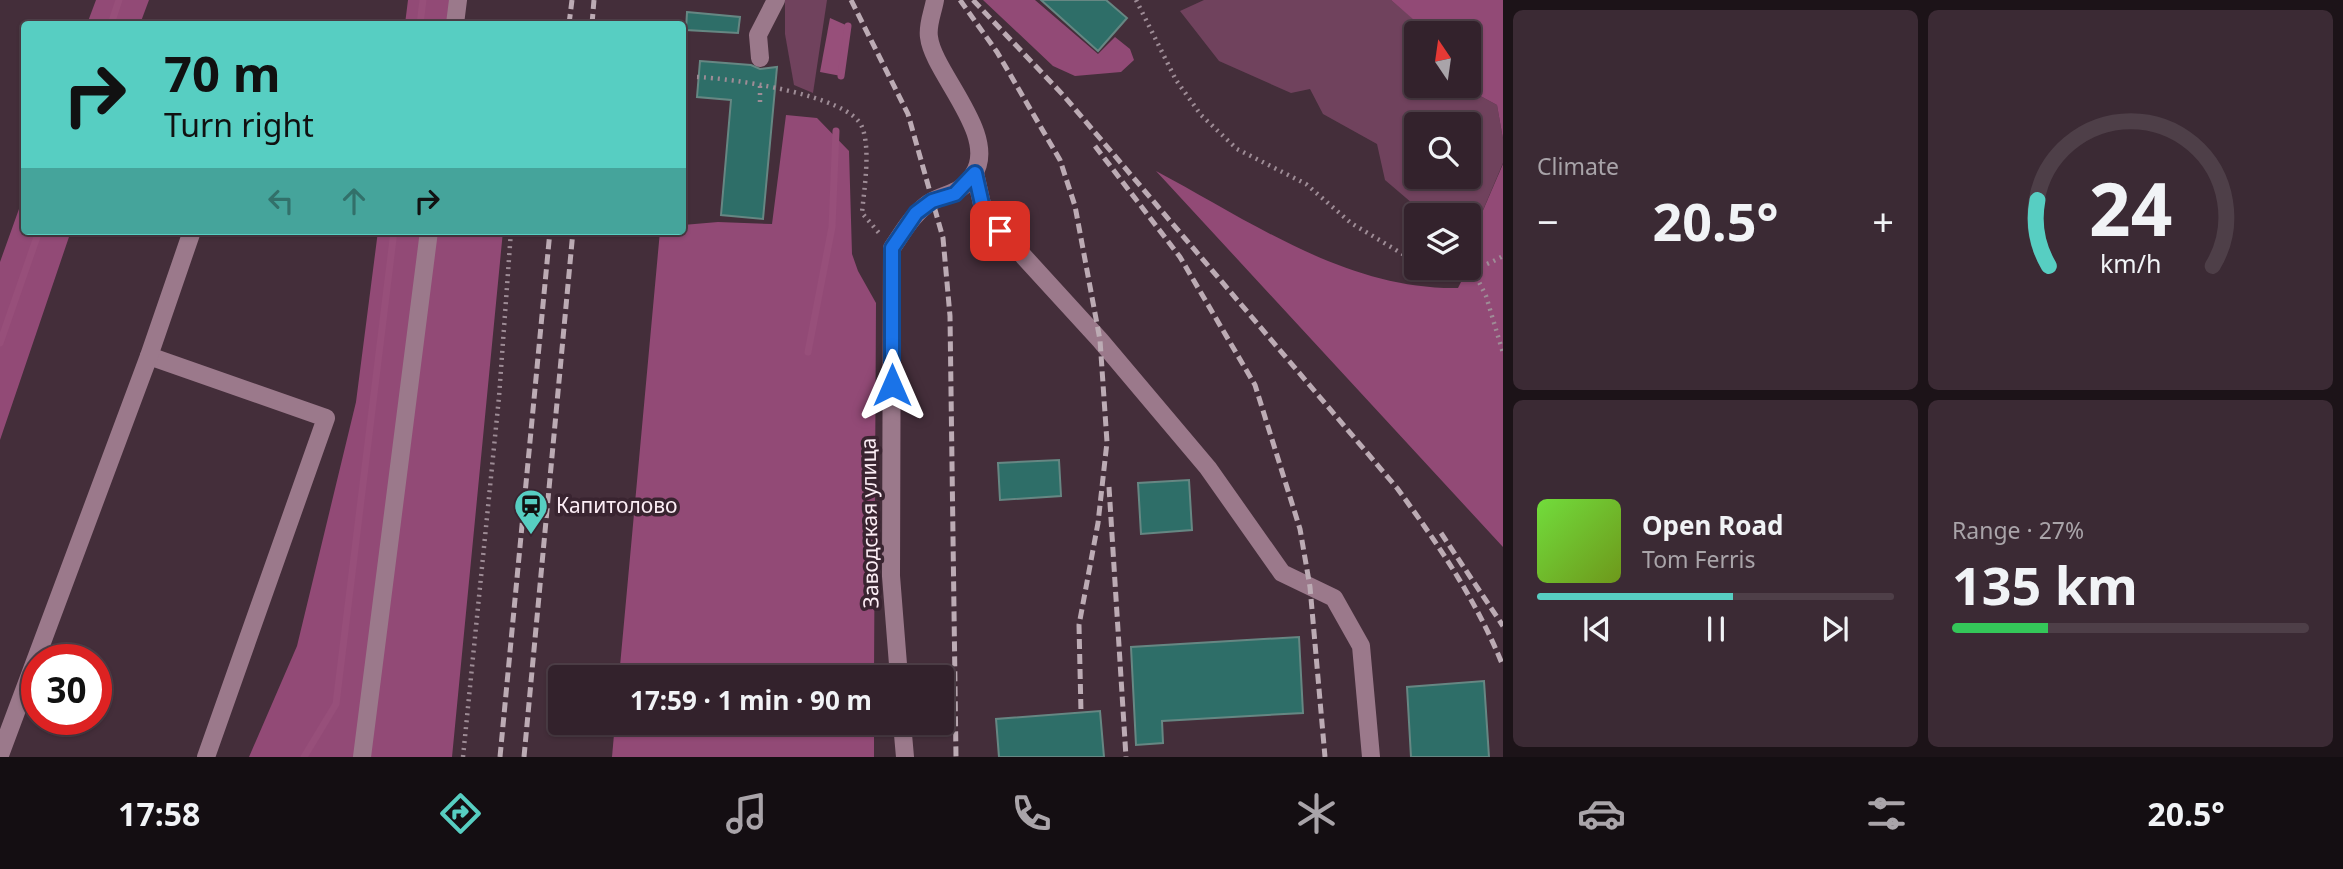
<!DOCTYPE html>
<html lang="en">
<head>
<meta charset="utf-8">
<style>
	:root { --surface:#33222c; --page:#3b2a34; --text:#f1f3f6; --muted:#a9a4a9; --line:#4e3f48; --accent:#57cec2 }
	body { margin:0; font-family:"Noto Sans",sans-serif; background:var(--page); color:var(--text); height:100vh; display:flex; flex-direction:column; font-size:26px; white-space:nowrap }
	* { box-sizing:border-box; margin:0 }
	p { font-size:23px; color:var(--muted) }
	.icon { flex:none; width:38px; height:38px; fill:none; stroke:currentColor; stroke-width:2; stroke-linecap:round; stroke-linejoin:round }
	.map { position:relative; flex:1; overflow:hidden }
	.drawer { display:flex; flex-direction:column; gap:10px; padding:10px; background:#1c1318; width:840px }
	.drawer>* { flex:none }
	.top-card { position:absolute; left:21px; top:21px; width:665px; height:214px; border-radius:7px; box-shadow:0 2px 5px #0004,0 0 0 2px var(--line); background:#57cec2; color:#111; overflow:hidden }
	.needle { width:46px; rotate:347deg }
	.tools { position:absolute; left:1404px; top:21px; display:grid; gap:14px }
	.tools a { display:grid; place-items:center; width:77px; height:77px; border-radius:7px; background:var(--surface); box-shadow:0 2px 5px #0004,0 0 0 2px var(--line); font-size:35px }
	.speed { position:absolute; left:21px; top:644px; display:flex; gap:14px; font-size:35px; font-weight:700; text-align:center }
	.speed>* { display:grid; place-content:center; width:91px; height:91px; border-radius:50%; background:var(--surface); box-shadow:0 2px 5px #0004,0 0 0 2px var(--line); line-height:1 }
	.speed .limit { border:10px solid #d22; background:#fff; color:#111 }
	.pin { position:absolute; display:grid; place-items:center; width:60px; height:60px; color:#fff; margin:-30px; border-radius:14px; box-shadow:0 4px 10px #0006 }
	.me { position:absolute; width:77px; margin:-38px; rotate:0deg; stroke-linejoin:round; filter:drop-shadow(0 0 5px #0008) }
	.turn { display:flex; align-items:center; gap:24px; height:147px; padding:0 28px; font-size:32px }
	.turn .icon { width:91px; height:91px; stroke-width:2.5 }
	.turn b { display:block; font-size:49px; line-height:60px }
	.lanes { display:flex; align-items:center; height:66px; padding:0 28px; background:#0003; justify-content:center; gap:35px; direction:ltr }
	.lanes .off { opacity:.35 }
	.big { font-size:52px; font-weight:700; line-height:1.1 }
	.drawer .card { flex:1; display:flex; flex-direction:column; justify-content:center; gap:10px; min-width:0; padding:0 24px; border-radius:10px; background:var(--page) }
	.drawer .dial { align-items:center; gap:0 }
	.dial svg { height:182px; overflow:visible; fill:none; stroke:var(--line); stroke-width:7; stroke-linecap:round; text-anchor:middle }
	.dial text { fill:var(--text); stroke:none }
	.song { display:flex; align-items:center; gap:21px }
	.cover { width:84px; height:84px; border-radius:10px; background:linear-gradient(135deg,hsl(100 70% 55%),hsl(80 70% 35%)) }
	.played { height:7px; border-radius:4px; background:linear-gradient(90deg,var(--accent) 55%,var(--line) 55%) }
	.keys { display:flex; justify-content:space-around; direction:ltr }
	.heat { display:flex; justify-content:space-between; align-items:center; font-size:38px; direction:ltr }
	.charge { height:10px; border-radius:5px; background:linear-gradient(90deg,#34c759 27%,var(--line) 0) }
	.drawer .tiles { flex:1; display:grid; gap:10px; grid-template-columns:repeat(2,1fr) }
	.trip { position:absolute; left:548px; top:665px; width:406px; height:70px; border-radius:7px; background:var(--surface); box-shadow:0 2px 5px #0004,0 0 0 2px var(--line); font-weight:700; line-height:70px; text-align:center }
	.tabs { display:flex; height:112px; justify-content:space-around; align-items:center; background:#140e12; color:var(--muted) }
	.tabs .icon { width:49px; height:49px }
	.tabs .on { color:var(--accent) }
	.tabs b { font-size:32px; color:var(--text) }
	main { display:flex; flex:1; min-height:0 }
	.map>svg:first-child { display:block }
	.green { fill:#70425d; fill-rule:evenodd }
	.forest { fill:#924a76 }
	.water { fill:#974f7a }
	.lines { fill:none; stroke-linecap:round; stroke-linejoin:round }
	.stream { stroke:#974f7a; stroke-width:7 }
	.building { fill:#2e6e68; stroke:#668783; stroke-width:2 }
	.path { stroke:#9e8c96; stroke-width:4.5; stroke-dasharray:2 5; stroke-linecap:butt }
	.minor { stroke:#9b798b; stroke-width:18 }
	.rail { stroke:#bcabb4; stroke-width:5; stroke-dasharray:10 5; stroke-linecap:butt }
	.route-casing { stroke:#114b97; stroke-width:18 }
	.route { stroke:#1a73e8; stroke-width:12 }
	.labels { text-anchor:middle; stroke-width:7; stroke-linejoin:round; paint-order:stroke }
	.poi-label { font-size:21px; fill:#fcedf5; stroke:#392430; text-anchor:start }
	.street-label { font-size:21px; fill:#fcedf5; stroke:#392430 }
</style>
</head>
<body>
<main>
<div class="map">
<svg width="1503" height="757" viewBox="0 0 1503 757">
	<rect width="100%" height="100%" fill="#442e3a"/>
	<g class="green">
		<polygon points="785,0 827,0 813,93 794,85 785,34"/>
		<path d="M1204 0H1391L1415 20 1405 55 1416 61V86H1462L1497 105 1503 139V163L1469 243 1468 215H1426L1385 180 1377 144 1323 114 1310 89 1291 93 1219 61 1180 11ZM1416 124H1468V177H1416Z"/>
	</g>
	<g class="forest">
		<polygon points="96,0 149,0 140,24 87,24"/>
		<polygon points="408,0 464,0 463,24 405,24"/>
		<polygon points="983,0 1035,0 1098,54 1115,37 1130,49 1134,60 1121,72 1075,76 1053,66"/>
		<polygon points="1391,0 1503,0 1503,139 1497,105 1462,86 1468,86 1468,33 1416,33 1416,61 1405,56 1414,20"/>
		<polygon points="786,115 817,118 849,151 852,254 858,271 876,303 874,677 619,677 660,231 682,231 683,225 718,222 772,224"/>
		<path d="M1503 164V547L1156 171C1250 221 1347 290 1458 288L1475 254 1469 243Z"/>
		<polygon points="24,195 24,231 71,231 0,440 0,262"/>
		<polygon points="378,231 503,231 452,757 249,757 297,646 356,402"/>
		<polygon points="615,723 874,723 874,757 612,757"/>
	</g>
	<polygon class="water" points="830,18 848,26 841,76 820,72"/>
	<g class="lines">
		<g class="stream">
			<polyline points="111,24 119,0"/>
			<polyline points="420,24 423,0"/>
			<polyline points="841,76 848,26"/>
			<polyline points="0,343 39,231"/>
			<polyline points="808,352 832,227 836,131"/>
			<polyline points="304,757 336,704 394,231"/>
		</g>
	</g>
	<g class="building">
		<polygon points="1041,0 1106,0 1127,18 1098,51"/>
		<polygon points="687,12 740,17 738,33 686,30"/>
		<polygon points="700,61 751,65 760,69 777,67 763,219 721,215 731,100 697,97"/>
		<polygon points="1059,460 1061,496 1000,500 998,463"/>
		<polygon points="1189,480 1192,530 1141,534 1138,483"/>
		<polygon points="1299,637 1303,713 1162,721 1163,743 1136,745 1131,647"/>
		<polygon points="1484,681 1489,757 1411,757 1407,687"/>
		<polygon points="1100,711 1104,757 999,757 996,719"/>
	</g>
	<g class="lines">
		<g class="path">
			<polyline points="1136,0 1176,80 1201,115 1237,149 1306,184 1351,223 1416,262"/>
			<path d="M697 77C729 78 850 95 862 127 871 149 864 190 862 213L879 233"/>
			<polyline points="760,102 760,83"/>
			<path d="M1426 268C1450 280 1482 268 1503 256"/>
			<polyline points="1462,272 1478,280 1486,296 1503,353"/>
			<polyline points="463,757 499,397 511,231"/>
		</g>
		<g class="minor">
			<polyline points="455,24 458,0"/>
			<polyline points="760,58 758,35 776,0"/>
			<polyline points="975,173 984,213 1100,340 1208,468 1282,573 1334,598 1361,646 1371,757"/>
			<polyline points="149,356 326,418 206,757"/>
			<path d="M899 677 891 576 892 248C903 232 913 214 929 203 946 192 959 196 973 175 1000 136 933 73 929 37 927 25 933 12 935 0"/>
			<polyline points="902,723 905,757"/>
			<polyline points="0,755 149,356 192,231"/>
			<polyline points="362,757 429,231"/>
		</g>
		<g class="rail">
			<polyline points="851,0 908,114 943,238 950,316 956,757"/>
			<polyline points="960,0 997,52 1060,160 1075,206 1100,340 1107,442 1098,523 1079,625 1081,712"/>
			<path d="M973 0 1064 96 1397 488C1438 544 1477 601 1503 666"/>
			<polyline points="569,24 572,0"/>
			<polyline points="592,24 594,0"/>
			<polyline points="1095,146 1180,257 1255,385 1300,529 1310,587 1325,757"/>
			<polyline points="1109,487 1126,757"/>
			<polyline points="1441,533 1503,626"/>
			<polyline points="500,757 550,231"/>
			<polyline points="524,757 573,231"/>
		</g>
	</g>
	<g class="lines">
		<g class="route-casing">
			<polyline id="route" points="892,385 892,248 916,213 932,201 955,194 975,173 984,213 1000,231"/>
		</g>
		<use href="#route" class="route"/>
	</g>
	<defs>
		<g id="station-pin" transform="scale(1.75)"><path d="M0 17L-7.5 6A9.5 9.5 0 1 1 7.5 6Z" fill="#57cec2" stroke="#392430"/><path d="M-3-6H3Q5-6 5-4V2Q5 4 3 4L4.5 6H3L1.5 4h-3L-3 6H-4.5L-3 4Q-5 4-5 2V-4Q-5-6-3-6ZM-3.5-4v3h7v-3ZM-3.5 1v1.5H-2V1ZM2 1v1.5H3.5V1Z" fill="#111"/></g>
	</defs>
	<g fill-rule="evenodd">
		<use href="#station-pin" x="531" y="506"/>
	</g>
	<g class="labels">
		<g class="poi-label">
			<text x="556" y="513">Капитолово</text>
		</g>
		<g class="street-label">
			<text transform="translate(870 523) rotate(-91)" y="7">Заводская улица</text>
		</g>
	</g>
</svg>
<div class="tools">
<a><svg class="needle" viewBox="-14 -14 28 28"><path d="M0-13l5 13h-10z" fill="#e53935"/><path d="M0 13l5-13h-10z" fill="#a9a4a9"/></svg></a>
<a><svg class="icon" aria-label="search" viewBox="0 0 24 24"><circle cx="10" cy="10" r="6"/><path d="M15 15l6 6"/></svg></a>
<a><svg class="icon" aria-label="layers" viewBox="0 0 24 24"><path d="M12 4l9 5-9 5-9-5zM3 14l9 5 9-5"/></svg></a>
</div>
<div class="speed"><div class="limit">30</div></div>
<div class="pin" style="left:1000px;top:231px;background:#d93025"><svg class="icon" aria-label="arrive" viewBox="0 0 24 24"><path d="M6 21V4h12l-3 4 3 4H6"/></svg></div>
<svg class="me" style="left:892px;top:385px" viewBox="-20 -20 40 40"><path d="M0-17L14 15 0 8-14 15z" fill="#1a73e8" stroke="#fff" stroke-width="4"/></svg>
<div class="trip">17:59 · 1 min · 90 m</div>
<div class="top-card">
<div class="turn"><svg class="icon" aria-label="right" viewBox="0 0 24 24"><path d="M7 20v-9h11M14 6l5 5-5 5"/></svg><div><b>70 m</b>Turn right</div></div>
<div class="lanes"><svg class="icon off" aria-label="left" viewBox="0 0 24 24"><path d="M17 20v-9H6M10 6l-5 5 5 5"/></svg><svg class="icon off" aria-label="ahead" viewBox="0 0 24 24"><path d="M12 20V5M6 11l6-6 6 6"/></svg><svg class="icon" aria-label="right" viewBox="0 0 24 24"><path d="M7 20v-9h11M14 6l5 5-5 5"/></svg></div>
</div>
</div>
<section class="drawer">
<div class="tiles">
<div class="card"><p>Climate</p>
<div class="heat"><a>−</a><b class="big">20.5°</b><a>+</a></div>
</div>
<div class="card dial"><svg viewBox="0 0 100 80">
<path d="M14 69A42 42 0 1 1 86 69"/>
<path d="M14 69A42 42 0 0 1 9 40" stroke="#57cec2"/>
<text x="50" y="56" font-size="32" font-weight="700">24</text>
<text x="50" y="72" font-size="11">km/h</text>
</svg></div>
<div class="card">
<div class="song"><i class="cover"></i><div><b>Open Road</b><p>Tom Ferris</p></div></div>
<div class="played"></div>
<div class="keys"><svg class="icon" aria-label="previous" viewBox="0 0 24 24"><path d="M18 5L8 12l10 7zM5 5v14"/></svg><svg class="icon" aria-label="pause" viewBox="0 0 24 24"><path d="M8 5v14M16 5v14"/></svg><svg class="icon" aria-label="next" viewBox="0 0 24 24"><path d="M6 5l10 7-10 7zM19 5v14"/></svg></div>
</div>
<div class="card"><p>Range · 27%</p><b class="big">135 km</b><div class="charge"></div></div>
</div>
</section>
</main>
<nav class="tabs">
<b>17:58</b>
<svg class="icon on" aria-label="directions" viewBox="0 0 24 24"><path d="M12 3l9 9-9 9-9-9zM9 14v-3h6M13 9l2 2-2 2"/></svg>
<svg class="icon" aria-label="music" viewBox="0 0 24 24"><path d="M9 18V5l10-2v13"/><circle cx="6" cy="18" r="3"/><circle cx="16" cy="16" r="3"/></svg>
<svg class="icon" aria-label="phone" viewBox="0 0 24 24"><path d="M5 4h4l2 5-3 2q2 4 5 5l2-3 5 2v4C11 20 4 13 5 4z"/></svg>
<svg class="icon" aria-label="climate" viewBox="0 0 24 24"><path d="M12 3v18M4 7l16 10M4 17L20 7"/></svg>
<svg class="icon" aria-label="car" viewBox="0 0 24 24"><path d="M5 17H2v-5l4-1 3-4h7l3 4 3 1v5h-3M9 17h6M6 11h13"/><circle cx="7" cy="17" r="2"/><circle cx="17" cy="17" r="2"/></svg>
<svg class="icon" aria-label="filters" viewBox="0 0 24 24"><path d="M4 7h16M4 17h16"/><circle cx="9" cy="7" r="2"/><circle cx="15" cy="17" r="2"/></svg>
<b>20.5°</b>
</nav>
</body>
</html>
